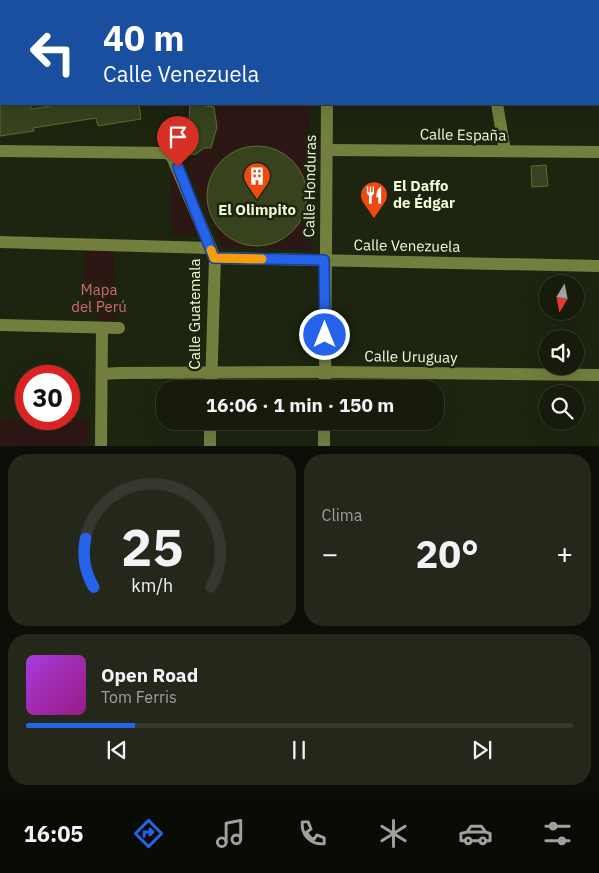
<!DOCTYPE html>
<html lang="es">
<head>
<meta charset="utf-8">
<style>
	:root { --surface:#161b0c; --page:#23281a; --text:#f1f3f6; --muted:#9ea19d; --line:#35392d; --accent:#2563eb }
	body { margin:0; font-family:"IBM Plex Sans",sans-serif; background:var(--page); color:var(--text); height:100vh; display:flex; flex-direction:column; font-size:19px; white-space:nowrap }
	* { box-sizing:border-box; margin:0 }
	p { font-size:16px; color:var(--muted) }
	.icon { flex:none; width:28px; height:28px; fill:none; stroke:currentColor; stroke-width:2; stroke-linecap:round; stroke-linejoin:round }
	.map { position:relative; height:446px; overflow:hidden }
	.drawer { display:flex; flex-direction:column; gap:8px; padding:8px; background:#0c0f07; flex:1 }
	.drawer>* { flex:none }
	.top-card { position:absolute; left:0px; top:0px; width:600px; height:105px; box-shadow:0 5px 20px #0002,0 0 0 1px var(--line); background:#1a4fa0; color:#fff; overflow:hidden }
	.needle { width:32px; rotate:190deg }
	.fabs { position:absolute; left:539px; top:275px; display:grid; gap:10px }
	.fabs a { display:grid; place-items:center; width:45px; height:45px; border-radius:50%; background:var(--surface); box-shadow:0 5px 20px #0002,0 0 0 1px var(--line); font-size:25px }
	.speed { position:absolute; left:15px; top:365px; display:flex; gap:10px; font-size:25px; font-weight:700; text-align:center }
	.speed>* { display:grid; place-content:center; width:65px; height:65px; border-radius:50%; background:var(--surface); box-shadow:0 5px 20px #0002,0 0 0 1px var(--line); line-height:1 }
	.speed .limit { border:8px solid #d22; background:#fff; color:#111 }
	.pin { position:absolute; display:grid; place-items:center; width:42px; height:42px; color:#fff; margin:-51px -21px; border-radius:50% 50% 50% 0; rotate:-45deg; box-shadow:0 0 5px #0007 }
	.pin .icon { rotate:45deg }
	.me { position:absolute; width:55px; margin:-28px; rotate:0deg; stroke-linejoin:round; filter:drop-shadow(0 0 4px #0008) }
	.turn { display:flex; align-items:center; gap:18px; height:105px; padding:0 20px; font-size:22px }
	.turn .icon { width:65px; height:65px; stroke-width:2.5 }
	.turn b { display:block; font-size:35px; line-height:42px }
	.big { font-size:38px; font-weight:800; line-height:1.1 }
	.drawer .card { flex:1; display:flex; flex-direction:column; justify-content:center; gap:8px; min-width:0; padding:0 18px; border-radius:20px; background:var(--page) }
	.drawer .dial { align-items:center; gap:0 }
	.dial svg { height:130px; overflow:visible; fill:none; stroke:var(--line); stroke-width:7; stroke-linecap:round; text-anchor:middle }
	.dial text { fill:var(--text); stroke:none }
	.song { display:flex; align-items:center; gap:15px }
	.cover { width:60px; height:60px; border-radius:8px; background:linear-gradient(135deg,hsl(280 70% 55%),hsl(310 70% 35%)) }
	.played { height:5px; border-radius:2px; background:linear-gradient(90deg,var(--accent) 20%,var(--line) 20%) }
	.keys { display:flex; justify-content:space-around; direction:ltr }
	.heat { display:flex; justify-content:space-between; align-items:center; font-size:28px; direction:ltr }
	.drawer .tiles { flex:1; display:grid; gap:8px; grid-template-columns:1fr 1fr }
	.card:last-child { grid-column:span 2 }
	.trip { position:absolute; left:156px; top:380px; width:288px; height:50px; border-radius:20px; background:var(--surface); box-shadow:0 5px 20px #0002,0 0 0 1px var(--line); font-weight:800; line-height:50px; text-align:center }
	.menu { display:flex; height:80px; justify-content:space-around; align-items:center; background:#090b05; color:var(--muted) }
	.menu .icon { width:35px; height:35px }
	.menu .active { color:var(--accent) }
	.menu b { font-size:22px; color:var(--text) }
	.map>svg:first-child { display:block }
	.green { fill:#2d1714 }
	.building { fill:#36431d; stroke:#586e31 }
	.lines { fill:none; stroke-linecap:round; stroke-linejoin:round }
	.minor { stroke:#737f3e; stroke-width:12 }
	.major { stroke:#84f564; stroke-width:12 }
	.route-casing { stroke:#184099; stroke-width:12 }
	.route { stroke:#2563eb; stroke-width:9 }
	.slow { stroke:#f59e0b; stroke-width:9 }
	.labels { text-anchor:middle; stroke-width:5; stroke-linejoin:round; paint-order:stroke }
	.street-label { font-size:15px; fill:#f2fcd6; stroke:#1d2410 }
	.poi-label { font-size:15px; font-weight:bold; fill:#f2fcd6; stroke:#1d2410; text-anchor:start }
	.park-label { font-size:15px; fill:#d86671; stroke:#1d2410 }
</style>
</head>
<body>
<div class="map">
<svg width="599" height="446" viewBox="0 0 599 446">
	<rect width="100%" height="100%" fill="#1d2410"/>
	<g class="green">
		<polygon points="186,104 309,104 311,249 222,247 183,159"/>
		<polygon points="170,163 174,172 198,236 172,236"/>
		<polygon points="84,247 113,248 117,323 104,323 84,307"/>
		<polygon points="0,419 89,419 88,445 0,445"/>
	</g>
	<g class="building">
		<polygon points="0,104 30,104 31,109 62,104 139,104 141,119 98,126 96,118 33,128 34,131 0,136"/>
		<polygon points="190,104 214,107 217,127 211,148 204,148 196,154 187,155"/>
		<circle cx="257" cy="196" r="50"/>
		<polygon points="546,165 548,186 532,187 531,166"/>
	</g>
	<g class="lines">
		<g class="minor">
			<polyline points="480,0 480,1"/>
			<polyline points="593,0 593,1"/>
			<polyline points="0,1 7,0"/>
			<polyline points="328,1 328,0"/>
			<polyline points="599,39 599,41"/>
			<polyline points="497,104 505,151"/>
			<polyline points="327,150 599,152"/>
			<polyline points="0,151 167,153 172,157 215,258 211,389"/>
			<polyline points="0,242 210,248"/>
			<polyline points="215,258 599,266"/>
			<polyline points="0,325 119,328"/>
			<polyline points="102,374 119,373 325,372 599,375"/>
			<polyline points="325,389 327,104"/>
			<polyline points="101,446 102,328"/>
			<polyline points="210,446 210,421"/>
			<polyline points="324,446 324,421"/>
		</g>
		<g class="major">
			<polyline points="152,0 156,1"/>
			<polyline points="177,1 185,0"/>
		</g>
	</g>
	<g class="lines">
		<g class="route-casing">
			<polyline id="route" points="178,167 214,258 324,260 325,335"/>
		</g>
		<use href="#route" class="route"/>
		<polyline class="slow" points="211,250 214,258 262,259"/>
	</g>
	<defs>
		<g id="building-pin" transform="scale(1.4375)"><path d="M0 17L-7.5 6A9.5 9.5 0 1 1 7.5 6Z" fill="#ee4910" stroke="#1d2410"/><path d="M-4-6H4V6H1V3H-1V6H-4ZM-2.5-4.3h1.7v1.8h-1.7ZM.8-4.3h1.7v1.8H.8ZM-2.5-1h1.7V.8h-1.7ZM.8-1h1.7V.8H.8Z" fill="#fff"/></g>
		<g id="restaurant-pin" transform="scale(1.4375)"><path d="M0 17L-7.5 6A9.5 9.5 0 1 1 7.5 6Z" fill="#ee4910" stroke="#1d2410"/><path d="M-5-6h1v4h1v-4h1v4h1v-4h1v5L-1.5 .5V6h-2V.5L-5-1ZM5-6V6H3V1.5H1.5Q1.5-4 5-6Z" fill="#fff"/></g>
	</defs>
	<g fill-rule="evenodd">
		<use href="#building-pin" x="257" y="176"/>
		<use href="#restaurant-pin" x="374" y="195"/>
	</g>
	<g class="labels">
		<g class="street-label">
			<text transform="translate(463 135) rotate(1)" y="5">Calle España</text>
			<text transform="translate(310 186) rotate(-89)" y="5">Calle Honduras</text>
			<text transform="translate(407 246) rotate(1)" y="5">Calle Venezuela</text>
			<text transform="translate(195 314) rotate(-90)" y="5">Calle Guatemala</text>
			<text transform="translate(411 357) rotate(1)" y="5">Calle Uruguay</text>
		</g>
		<g class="poi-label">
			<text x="393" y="191">El Daffo<tspan x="393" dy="17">de Édgar</tspan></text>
			<text x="257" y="215" text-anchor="middle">El Olimpito</text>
		</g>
		<g class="park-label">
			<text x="99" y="295">Mapa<tspan x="99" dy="17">del Perú</tspan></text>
		</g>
	</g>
</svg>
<div class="fabs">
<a><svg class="needle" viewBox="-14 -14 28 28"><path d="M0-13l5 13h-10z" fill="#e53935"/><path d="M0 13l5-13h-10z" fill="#9ea19d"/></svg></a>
<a><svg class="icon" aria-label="sound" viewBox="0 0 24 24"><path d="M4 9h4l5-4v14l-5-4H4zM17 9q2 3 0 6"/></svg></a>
<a><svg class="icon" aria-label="search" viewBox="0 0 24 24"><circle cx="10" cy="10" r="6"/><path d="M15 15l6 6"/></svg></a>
</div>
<div class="speed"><div class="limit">30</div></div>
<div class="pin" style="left:178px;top:167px;background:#d93025"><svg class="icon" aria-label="arrive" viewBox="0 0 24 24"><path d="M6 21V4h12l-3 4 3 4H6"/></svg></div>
<svg class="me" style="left:325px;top:335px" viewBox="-20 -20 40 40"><circle r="17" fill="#2563eb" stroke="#fff" stroke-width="3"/><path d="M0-11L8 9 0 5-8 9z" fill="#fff"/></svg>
<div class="trip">16:06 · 1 min · 150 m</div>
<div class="top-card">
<div class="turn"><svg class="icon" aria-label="left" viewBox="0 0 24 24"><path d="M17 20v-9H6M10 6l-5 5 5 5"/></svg><div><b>40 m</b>Calle Venezuela</div></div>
</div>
</div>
<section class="drawer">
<div class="tiles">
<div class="card dial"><svg viewBox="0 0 100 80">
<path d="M14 69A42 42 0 1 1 86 69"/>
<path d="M14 69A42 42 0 0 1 9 39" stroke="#2563eb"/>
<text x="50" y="56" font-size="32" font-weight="700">25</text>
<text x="50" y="72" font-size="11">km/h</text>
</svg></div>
<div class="card"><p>Clima</p>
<div class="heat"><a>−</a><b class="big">20°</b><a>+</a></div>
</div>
<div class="card">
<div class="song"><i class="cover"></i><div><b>Open Road</b><p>Tom Ferris</p></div></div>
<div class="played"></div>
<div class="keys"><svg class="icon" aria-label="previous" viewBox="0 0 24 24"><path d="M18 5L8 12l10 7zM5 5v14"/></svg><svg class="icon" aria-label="pause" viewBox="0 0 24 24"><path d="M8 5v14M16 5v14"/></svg><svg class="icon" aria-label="next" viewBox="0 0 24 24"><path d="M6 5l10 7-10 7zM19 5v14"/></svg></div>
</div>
</div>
</section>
<nav class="menu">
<b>16:05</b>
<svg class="icon active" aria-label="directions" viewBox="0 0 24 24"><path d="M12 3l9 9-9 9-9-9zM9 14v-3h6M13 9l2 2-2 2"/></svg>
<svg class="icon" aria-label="music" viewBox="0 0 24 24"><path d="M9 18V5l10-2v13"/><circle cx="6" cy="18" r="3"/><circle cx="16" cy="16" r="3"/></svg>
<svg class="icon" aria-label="phone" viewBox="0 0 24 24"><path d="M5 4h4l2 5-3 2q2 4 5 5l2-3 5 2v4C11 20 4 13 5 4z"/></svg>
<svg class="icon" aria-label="climate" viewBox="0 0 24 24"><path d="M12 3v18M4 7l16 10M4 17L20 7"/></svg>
<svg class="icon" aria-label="car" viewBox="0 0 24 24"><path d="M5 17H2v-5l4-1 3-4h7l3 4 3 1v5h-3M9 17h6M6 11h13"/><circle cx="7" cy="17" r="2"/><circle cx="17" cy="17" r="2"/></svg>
<svg class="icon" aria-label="filters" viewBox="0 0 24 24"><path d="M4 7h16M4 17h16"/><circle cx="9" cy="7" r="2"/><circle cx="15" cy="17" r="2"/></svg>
</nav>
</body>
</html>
